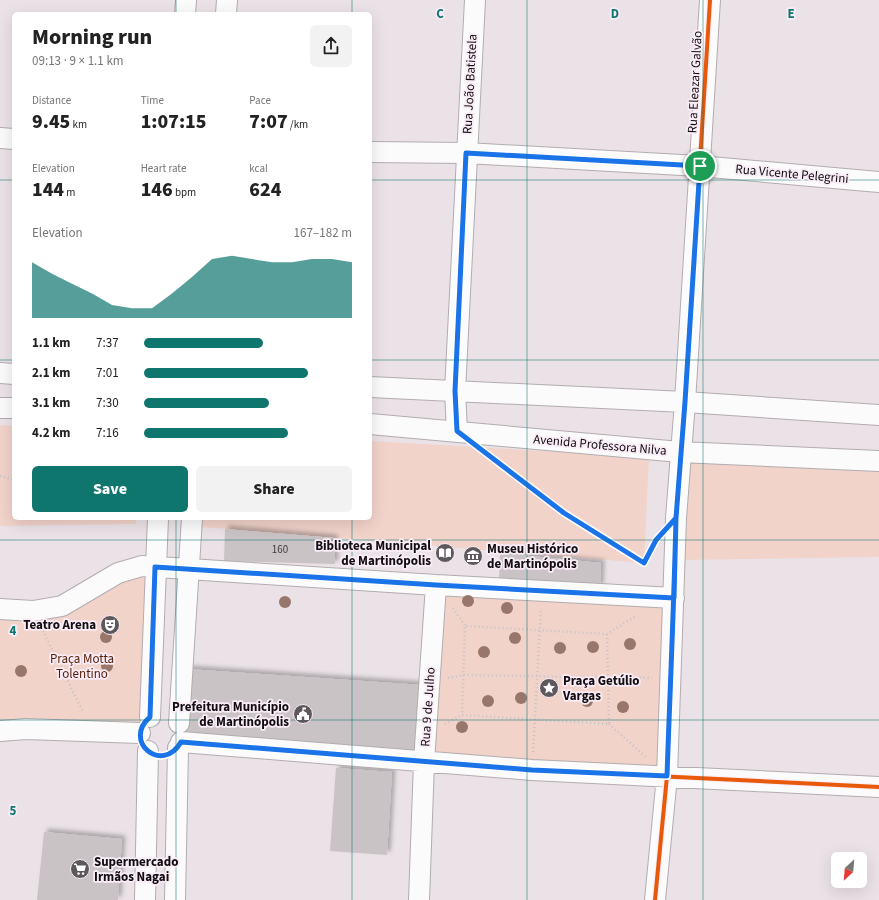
<!DOCTYPE html>
<meta charset="utf-8">
<style>
:root{--surface:#fff;--page:#f2f2f2;--text:#222;--muted:#767676;--accent:#0f766e}
body{margin:0;font-family:"Source Sans 3",sans-serif;background:var(--page);color:var(--text);height:100vh;display:flex;flex-direction:column;font-size:15px;white-space:nowrap}
*{box-sizing:border-box;margin:0}
p{font-size:13px;color:var(--muted)}
.icon{flex:none;width:22px;height:22px;fill:none;stroke:currentColor;stroke-width:2;stroke-linecap:round;stroke-linejoin:round}
.map{position:relative;flex:1;overflow:hidden}
.drawer{position:absolute;left:12px;top:12px;width:360px;height:508px;display:flex;flex-direction:column;background:var(--surface);border-radius:6px;box-shadow:0 4px 16px #0002}
.drawer>*{flex:none}
.needle{width:26px;rotate:206deg}
.tools{position:absolute;left:831px;top:852px;display:grid;gap:8px}
.tools a{display:grid;place-items:center;width:36px;height:36px;border-radius:6px;background:var(--surface);box-shadow:0 4px 16px #0002;font-size:20px}
.pin{position:absolute;display:grid;place-items:center;width:34px;height:34px;color:#fff;margin:-17px;border:2px solid #fff;border-radius:50%;box-shadow:0 1px 4px #0007}
.round{display:grid;place-items:center;flex:none;width:42px;height:42px;border-radius:6px;background:var(--page)}
.overview{display:flex;align-items:center;justify-content:space-between;height:68px;padding:0 20px}
h1{font-size:22px;font-weight:800;line-height:30px}
.stats{display:grid;grid-template-columns:repeat(3,1fr);gap:6px;height:68px;padding:4px 20px}
.stats div{display:grid;align-content:center}
.stats b{font-size:20px;font-weight:800}
.stats small{font-size:11px;font-weight:400}
.stats p{font-size:11px}
.chart{height:112px;padding:8px 20px}
.chart p{display:flex;justify-content:space-between}
.chart svg{width:100%;height:72px;margin-top:4px;fill:var(--accent);opacity:.7}
.action{display:flex;gap:8px;margin-top:auto;padding:8px 20px}
.action a{flex:1;height:46px;border-radius:6px;background:var(--accent);color:#fff;font-size:16px;font-weight:800;line-height:46px;text-align:center}
.action a+a{background:var(--page);color:var(--text)}
ul{padding:0 20px;list-style:none;font-size:13px}
li{display:grid;grid-template-columns:64px 48px 1fr;align-items:center;height:30px}
li i{height:10px;border-radius:5px;background:var(--accent)}
.map>svg:first-child{display:block}
</style>
<div class="map">
<svg width="879" height="900" viewBox="0 0 879 900">
<defs>
<filter id="shadow"><feDropShadow dx="3.5" dy="-3.5" stdDeviation="2" flood-color="#0004"/></filter>
</defs>
<rect width="100%" height="100%" fill="#eae2e7"/>
<path fill="#f1d3ca" d="M0 425 14 426V518H136V524L0 526Z
M370 441 649 457 644 563 202 527V518H370Z
M685 459 879 472V557L679 560Z
M155 567 140 733 0 730V609L33 611Z
M436 585 674 598 667 776 424 762Z"/>
<path fill="#cac3c5" filter="url(#shadow)" d="M225 529 334 538 335 564 224 561Z
M500 553 601 563 600 588 499 579Z
M187 669 422 685 424 762 181 742Z
M336 768 392 772 387 855 330 851Z
M44 832 122 839 118 900H37Z"/>
<g fill="none" stroke-linecap="round" stroke-linejoin="round">
<g stroke="#b2acb0" stroke-width="22">
<path id="minor" d="M185 14 186 0
M226 14 227 0
M0 138 14 139
M370 152 466 153 699 166 879 182
M0 373 14 374
M370 387 685 402 879 415
M0 408H14
M370 424 680 452 879 461
M457 431 455 391 475 0
M0 609 33 611 62 606 118 573 142 566 436 585 674 598
M150 717 158 518
M179 723 192 518
M0 731 26 729 140 733
M181 742 532 770 879 787
M145 900 148 751
M175 900 178 748
M419 900 424 762 436 585
M655 900 667 776 676 518 685 402 710 0"/>
</g>
<path stroke="#c5c3c5" stroke-width="2.5" stroke-dasharray="1 3" stroke-linecap="butt" d="M486 453 564 513 644 563 655 542
M0 476 14 480
M453 608 465 626
M41 627 83 712
M607 634 609 724 462 715 465 626 607 634 637 615
M448 678 464 675 652 678
M445 724 462 715
M609 724 646 757
M533 752 541 609"/>
<use href="#minor" stroke="#fcfbfb" stroke-width="20"/>
<g stroke="#faecf6" stroke-width="6">
<path id="cycleway" d="M181 742 532 770 879 787
M655 900 667 776 676 518 685 402 710 0"/>
</g>
<use href="#cycleway" stroke="#e8590c" stroke-width="4"/>
</g>
<g fill="#98766b">
<circle cx="468" cy="601" r="6"/>
<circle cx="285" cy="602" r="6"/>
<circle cx="507" cy="608" r="6"/>
<circle cx="106" cy="637" r="6"/>
<circle cx="515" cy="638" r="6"/>
<circle cx="630" cy="644" r="6"/>
<circle cx="593" cy="647" r="6"/>
<circle cx="560" cy="648" r="6"/>
<circle cx="484" cy="652" r="6"/>
<circle cx="107" cy="666" r="6"/>
<circle cx="21" cy="671" r="6"/>
<circle cx="521" cy="698" r="6"/>
<circle cx="488" cy="701" r="6"/>
<circle cx="587" cy="701" r="6"/>
<circle cx="623" cy="707" r="6"/>
<circle cx="462" cy="727" r="6"/>
</g>
<g fill="none" stroke-linecap="round" stroke-linejoin="round">
<g stroke="#fff" stroke-width="8">
<path id="route" d="M700 166 685 402 676 518 674 598 436 585 155 567 150 717C122 741 162 775 181 742L532 770 667 776C670 690 674 604 676 518L656 540 644 563 564 513 457 431 455 391 466 153 700 166"/>
</g>
<use href="#route" stroke="#1a73e8" stroke-width="5"/>
</g>
<path fill="none" stroke="#0f766e" stroke-width="1" stroke-opacity="0.55" d="M176 0V14M352 0V14M527 0V900M703 0V900M0 180H14M370 180H879M0 360H14M370 360H879M176 518V900M352 518V900M0 540H879M0 720H879"/>
<defs>
<g id="library-disc" transform="scale(1)"><circle r="9.5" fill="#5d585b" stroke="#faecf6"/><path d="M-6-4Q-3-5.5-.7-3.5V5Q-3 3-6 4ZM6-4Q3-5.5 .7-3.5V5Q3 3 6 4Z" fill="#fff"/></g>
<g id="museum-disc" transform="scale(1)"><circle r="9.5" fill="#5d585b" stroke="#faecf6"/><path d="M0-6L6-3V-2H-6V-3ZM-5-1h2V3h-2ZM-1-1h2V3h-2ZM3-1h2V3H3ZM-6 4H6V6H-6Z" fill="#fff"/></g>
<g id="theatre-disc" transform="scale(1)"><circle r="9.5" fill="#5d585b" stroke="#faecf6"/><path d="M-5-5.5Q0-4 5-5.5V0Q5 5 0 6Q-5 5-5 0ZM-3.3-2.5H-1v1.5H-3.3ZM1-2.5H3.3v1.5H1ZM-2.8 1Q0 5.5 2.8 1Z" fill="#fff"/></g>
<g id="sight-disc" transform="scale(1)"><circle r="9.5" fill="#5d585b" stroke="#faecf6"/><path d="M0-6L1.8-2.2L6-1.7L2.9 1.2L3.7 5.4L0 3.3L-3.7 5.4L-2.9 1.2L-6-1.7L-1.8-2.2Z" fill="#fff"/></g>
<g id="civic-disc" transform="scale(1)"><circle r="9.5" fill="#5d585b" stroke="#faecf6"/><path d="M-.6-6.5H3V-4.5H.6V-3L4-1V1h2V6H-6V1h2V-1L-.6-3ZM-1.2 2.5V6h2.4V2.5Z" fill="#fff"/></g>
<g id="supermarket-disc" transform="scale(1)"><circle r="9.5" fill="#5d585b" stroke="#faecf6"/><path d="M-6-5.5h2.5l.6 2H6L4.5 2H-2.5L-4.4-4H-6ZM-1.5 3.2a1.3 1.3 0 1 0 .1 0ZM3 3.2a1.3 1.3 0 1 0 .1 0Z" fill="#fff"/></g>
</defs>
<g fill-rule="evenodd">
<use href="#library-disc" x="445" y="553"/>
<use href="#museum-disc" x="473" y="556"/>
<use href="#theatre-disc" x="110" y="625"/>
<use href="#sight-disc" x="549" y="688"/>
<use href="#civic-disc" x="303" y="714"/>
<use href="#supermarket-disc" x="80" y="869"/>
</g>
<g text-anchor="middle" dominant-baseline="central" stroke-width="3.5" stroke-linejoin="round" paint-order="stroke">
<g font-size="11" fill="#3f3a3d">
<text x="280" y="549">160</text>
</g>
<g font-size="13" fill="#110d10" stroke="#faecf6">
<text transform="translate(695 82) rotate(-87)">Rua Eleazar Galvão</text>
<text transform="translate(470 84) rotate(-87)">Rua João Batistela</text>
<text transform="translate(792 174) rotate(5)">Rua Vicente Pelegrini</text>
<text transform="translate(600 445) rotate(5)">Avenida Professora Nilva</text>
<text transform="translate(428 707) rotate(-86)">Rua 9 de Julho</text>
</g>
<g font-size="13" font-weight="bold" fill="#110d10" stroke="#faecf6" text-anchor="end">
<text x="431" y="546">Biblioteca Municipal<tspan x="431" dy="15">de Martinópolis</tspan></text>
<text x="487" y="549" text-anchor="start">Museu Histórico<tspan x="487" dy="15">de Martinópolis</tspan></text>
<text x="96" y="625">Teatro Arena</text>
<text x="563" y="681" text-anchor="start">Praça Getúlio<tspan x="563" dy="15">Vargas</tspan></text>
<text x="289" y="707">Prefeitura Município<tspan x="289" dy="15">de Martinópolis</tspan></text>
<text x="94" y="862" text-anchor="start">Supermercado<tspan x="94" dy="15">Irmãos Nagai</tspan></text>
</g>
<g font-size="13" fill="#551e06" stroke="#faecf6">
<text x="82" y="659">Praça Motta<tspan x="82" dy="15">Tolentino</tspan></text>
</g>
</g>
<g font-size="13" text-anchor="middle" font-weight="bold" fill="#0f766e" stroke="#faecf6" stroke-width="3.5" stroke-linejoin="round" paint-order="stroke">
<text x="440" y="18">C</text>
<text x="615" y="18">D</text>
<text x="791" y="18">E</text>
<text x="13" y="635">4</text>
<text x="13" y="815">5</text>
</g>
</svg>
<div class="tools">
<a><svg class="needle" viewBox="-14 -14 28 28"><path d="M0-13l5 13h-10z" fill="#e53935"/><path d="M0 13l5-13h-10z" fill="#767676"/></svg></a>
</div>
<div class="pin" style="left:700px;top:166px;background:#1e9e55"><svg class="icon" aria-label="arrive" viewBox="0 0 24 24"><path d="M6 21V4h12l-3 4 3 4H6"/></svg></div>
<section class="drawer">
<div class="overview"><div><h1>Morning run</h1><p>09:13 · 9 × 1.1 km</p></div><a class="round"><svg class="icon" aria-label="share" viewBox="0 0 24 24"><path d="M12 15V3M7 8l5-5 5 5M5 13v7h14v-7"/></svg></a></div>
<div class="stats">
<div><p>Distance</p><b>9.45<small> km</small></b></div>
<div><p>Time</p><b>1:07:15</b></div>
<div><p>Pace</p><b>7:07<small> /km</small></b></div>
</div>
<div class="stats">
<div><p>Elevation</p><b>144<small> m</small></b></div>
<div><p>Heart rate</p><b>146<small> bpm</small></b></div>
<div><p>kcal</p><b>624</b></div>
</div>
<div class="chart"><p><span>Elevation</span>167–182 m</p>
<svg viewBox="0 0 160 44" preserveAspectRatio="none"><path d="M0 44V10L10 17L20 23L30 29L40 36L50 38L60 38L70 29L80 19L90 8L100 6L110 8L120 10L130 10L140 8L150 8L160 10V44z"/></svg>
</div>
<ul>
<li><b>1.1 km</b>7:37<i style="width:57%"></i></li>
<li><b>2.1 km</b>7:01<i style="width:79%"></i></li>
<li><b>3.1 km</b>7:30<i style="width:60%"></i></li>
<li><b>4.2 km</b>7:16<i style="width:69%"></i></li>
</ul>
<div class="action"><a>Save</a><a>Share</a></div>
</section>
</div>
